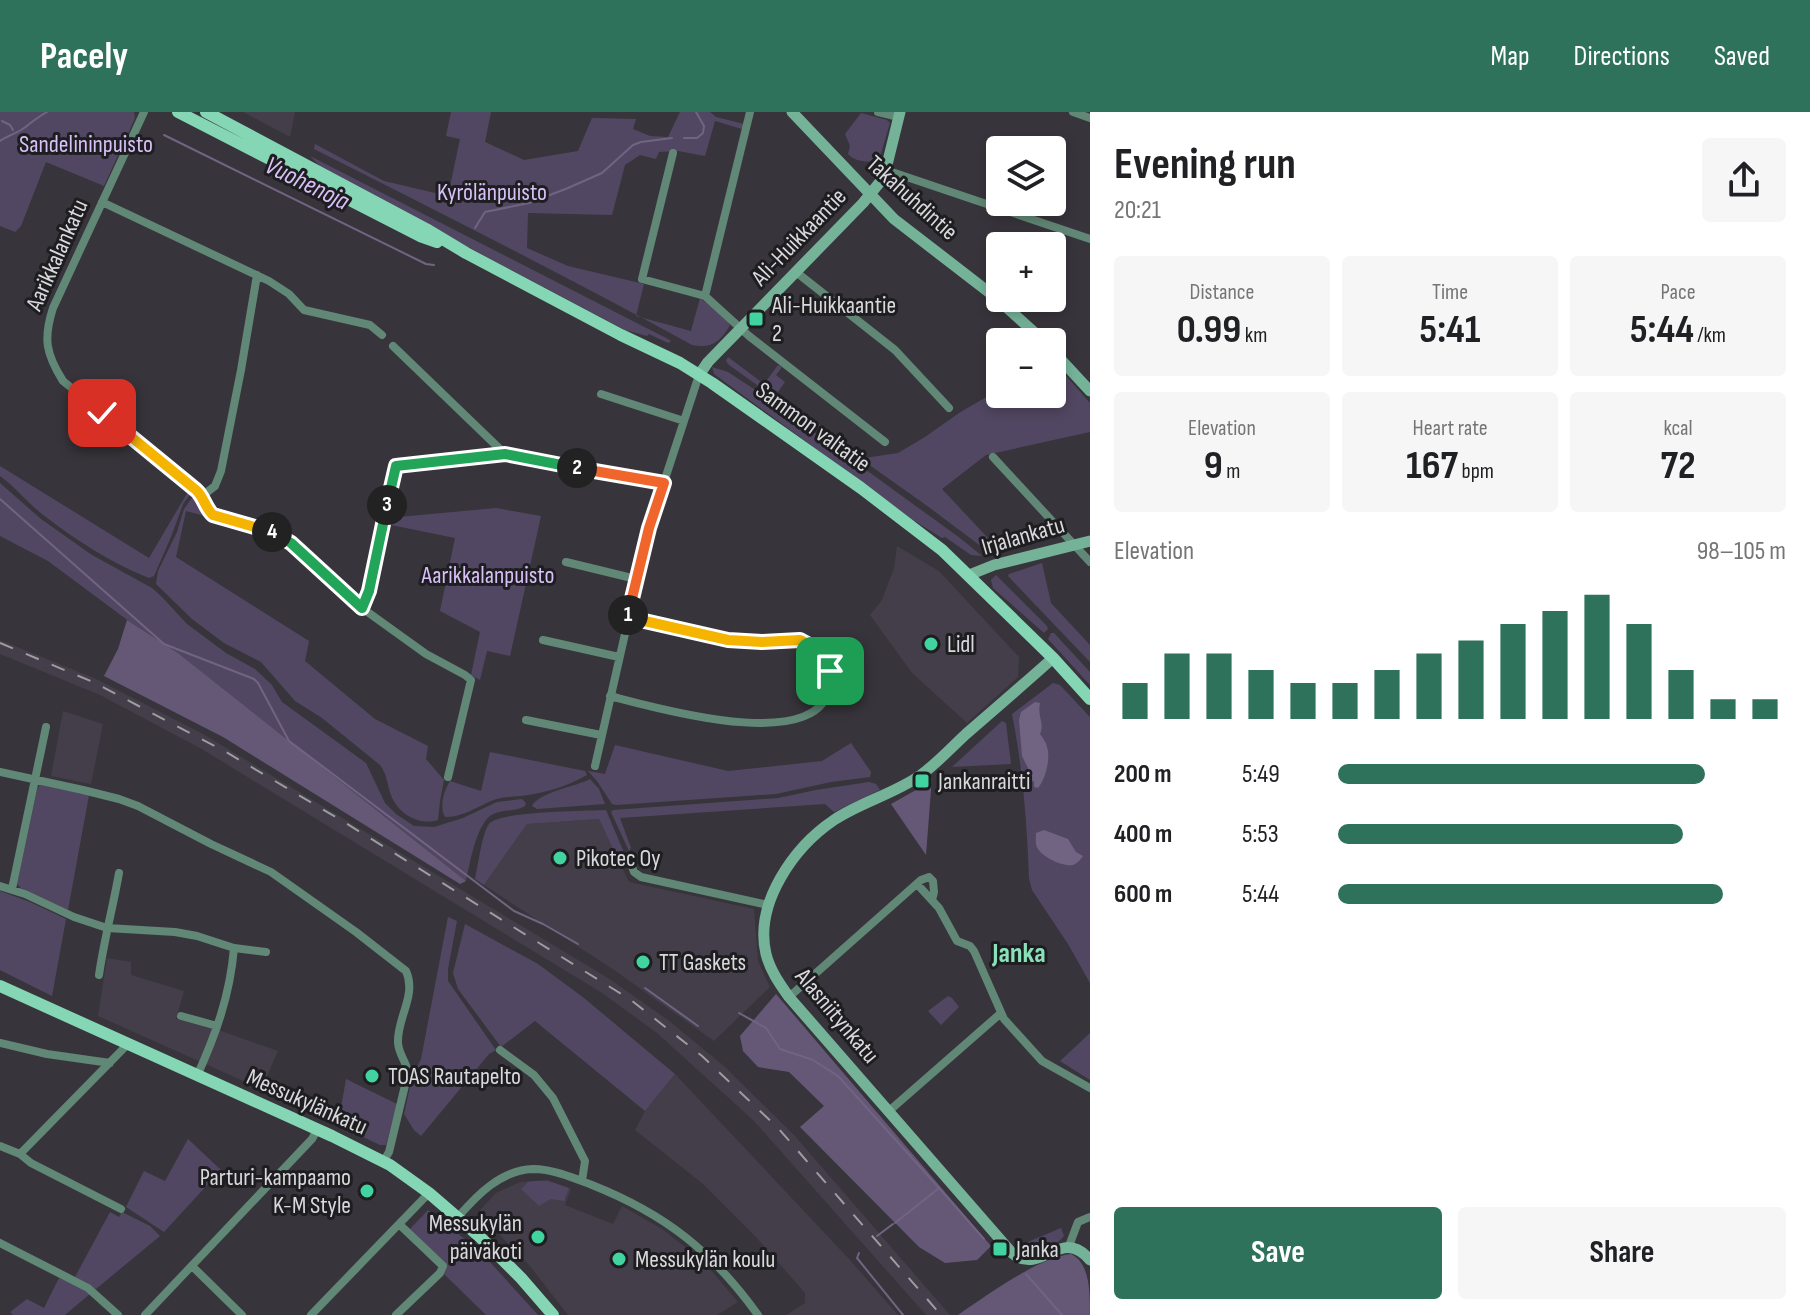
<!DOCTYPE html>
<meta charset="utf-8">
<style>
:root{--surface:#fff;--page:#f6f6f6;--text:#202124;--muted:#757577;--accent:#2f725c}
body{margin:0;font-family:"Sofia Sans Condensed",sans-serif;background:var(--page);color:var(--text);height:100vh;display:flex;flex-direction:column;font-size:30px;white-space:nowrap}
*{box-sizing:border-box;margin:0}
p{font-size:26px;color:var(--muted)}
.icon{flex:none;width:44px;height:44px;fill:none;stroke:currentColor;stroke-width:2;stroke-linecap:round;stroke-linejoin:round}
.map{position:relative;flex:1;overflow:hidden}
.drawer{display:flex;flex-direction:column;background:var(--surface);width:720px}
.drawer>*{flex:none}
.controls{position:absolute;left:986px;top:24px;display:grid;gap:16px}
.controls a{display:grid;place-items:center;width:80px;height:80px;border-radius:8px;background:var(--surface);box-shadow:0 4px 12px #0003;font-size:40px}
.pin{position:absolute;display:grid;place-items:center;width:68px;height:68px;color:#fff;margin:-34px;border-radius:16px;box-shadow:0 4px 12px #0006}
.km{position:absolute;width:40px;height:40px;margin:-20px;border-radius:50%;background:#222;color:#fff;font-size:22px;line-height:40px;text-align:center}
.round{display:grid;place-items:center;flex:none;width:84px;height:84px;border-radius:8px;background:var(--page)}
.headline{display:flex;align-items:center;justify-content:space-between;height:136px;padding:0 24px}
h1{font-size:44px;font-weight:700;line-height:60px}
.metrics{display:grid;grid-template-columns:repeat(3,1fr);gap:12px;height:136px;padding:8px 24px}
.metrics div{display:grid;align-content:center;border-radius:8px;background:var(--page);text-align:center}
.metrics b{font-size:40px;font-weight:700}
.metrics small{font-size:22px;font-weight:400}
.metrics p{font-size:22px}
.chart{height:224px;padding:16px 24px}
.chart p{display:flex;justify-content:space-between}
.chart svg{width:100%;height:144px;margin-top:8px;stroke:var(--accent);stroke-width:6}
.primary-button{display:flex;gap:16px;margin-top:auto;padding:16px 24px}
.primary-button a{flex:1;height:92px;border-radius:8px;background:var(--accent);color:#fff;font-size:32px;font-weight:700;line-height:92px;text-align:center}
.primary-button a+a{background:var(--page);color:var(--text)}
ul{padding:0 24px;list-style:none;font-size:26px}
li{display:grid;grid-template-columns:128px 96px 1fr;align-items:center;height:60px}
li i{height:20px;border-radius:10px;background:var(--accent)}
header{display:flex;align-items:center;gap:48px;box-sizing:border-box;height:112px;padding:0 40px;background:var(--accent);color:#fff}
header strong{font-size:38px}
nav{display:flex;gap:44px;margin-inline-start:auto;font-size:28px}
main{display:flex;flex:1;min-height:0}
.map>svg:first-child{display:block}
</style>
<header>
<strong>Pacely</strong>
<nav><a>Map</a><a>Directions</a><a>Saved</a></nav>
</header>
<main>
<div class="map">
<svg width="1090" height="1203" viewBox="0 0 1090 1203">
<rect width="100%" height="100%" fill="#37353b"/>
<path fill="#433e49" d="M243 0H295L290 25Z
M897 434 939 459 1019 545 1018 565 967 611 912 561 870 503 882 488 894 456Z
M0 528 96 567 203 622 608 866 668 908 724 954 794 1023 950 1203H926L754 1009 657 921 602 881 200 636 100 583 0 542Z
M63 599 103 612 91 672 51 664Z
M599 707 629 770 754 797 758 849 770 875 714 929 614 858 484 773 527 712Z
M107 846 131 850V863L184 879 176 907 221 919 278 939 261 977 98 904Z
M675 962 850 1148 898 1203H786L805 1191V1181L755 1124 703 1072 635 1018 645 999Z
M547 1068 571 1077 565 1093 613 1112 622 1094 662 1117 703 1149 738 1190 717 1203H568L529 1153 480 1103V1098L496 1081 520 1070Z"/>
<path fill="#524762" d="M0 0H134L135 6 104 74 46 50 21 114 15 120 0 114Z
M451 0H491L485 30 524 48 578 39 592 6 636 7 633 17 650 24 668 25 680 0H710L716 5 744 12 742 17 715 9 705 44 678 39 659 40 656 47 640 43 625 53 612 103 528 101 527 136 568 154 644 172 636 204 691 219 700 186 727 207 730 213C720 230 712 237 692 233 568 165 441 101 314 37L315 32 384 69 448 84 460 27 446 24Z
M861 1 887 8 890 11 879 48C869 51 855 50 848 42L850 34 845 22Z
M310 44 670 228 671 229 668 231 649 222 647 224 625 218 381 89 321 55Z
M728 245 764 272 778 253 782 255 776 263 785 270 778 280 775 278 774 279 865 346 898 341 925 325 959 301 1000 277V282H1052V251L1054 250 1090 291V320L986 343 942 377 1001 440 990 441 930 396 729 253 726 249Z
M712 255 728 260 757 279 960 426 982 444 971 443 945 425 942 426 913 408 714 262Z
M0 354 149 446 189 378 192 380 183 392 171 425 154 464 149 466C111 451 74 427 42 402 27 390 15 375 0 364Z
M0 371 41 407 92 443 152 476 161 484 187 512 226 541 255 557 272 573 282 590 366 651 385 691 396 702 414 714 434 715 463 706 497 690 522 687 526 691 525 694C515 700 503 697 493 702 476 711 470 752 466 769L178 541 130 510 48 449 0 424Z
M194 383 205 404 186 399 176 445 309 529 305 549 375 607 428 634 426 647 444 668 440 689 438 708C419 714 398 702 391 683 387 672 387 662 380 653L322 606 295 589 261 550 224 531 192 507 156 472 158 459 177 420 184 397Z
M496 396 541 404 510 544 487 539 480 568 471 563 480 520 440 499 455 426 386 412 388 406Z
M1042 451 1051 491 1090 533V550L1008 464 1009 462Z
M996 463 1047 514 1048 517 1044 521 993 476 991 468Z
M1051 521H1054L1090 560V573L1048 527Z
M1053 571 1060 573 1090 605V871L1068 832 1032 778 1029 766C1027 711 1023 657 1012 602Z
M1002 609 1006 611 1011 652 952 655Z
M851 631 871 660 870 665 831 670 776 682 616 693 612 692 597 669 588 659 605 662 615 633 728 659 822 649Z
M490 640 585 659 587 663C570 673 548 680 528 683 516 685 504 684 491 689 477 695 461 706 445 705 439 694 444 679 450 669L481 679Z
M590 667 599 677 605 692 537 697 532 694C539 680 575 675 590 667Z
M869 670 876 672 880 678 834 700 825 692 620 706 631 736 629 739 611 700 613 698 778 686 816 678Z
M40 672 89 683 68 798 21 776 17 772 37 678Z
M606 698 625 743 620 752 599 707 527 712 484 773 475 767C478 754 482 721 489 712 498 699 586 699 606 698Z
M0 779 30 790 66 807 52 884 0 858Z
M448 805 457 809 448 857V869L496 938 489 942 421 1024 414 1018 404 1002 412 966 421 947Z
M465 812 538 852 584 886 675 962 645 999 535 909 501 935 458 877 453 861Z
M948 884 952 886 959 895 941 913 928 899Z
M1090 921V968L1060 949Z
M346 967 397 992 386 1033H380L338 1013Z
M188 1027 221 1058 164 1120 126 1095 144 1059 165 1069Z
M535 1069H548L569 1076 564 1089 551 1087 539 1094 521 1077 528 1070Z
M428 1098 480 1139 538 1203H486L444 1162 447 1154 410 1117Z
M110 1100 119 1105 122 1100 150 1114 160 1124 96 1177 75 1165Z
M1061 1116 1064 1124C1054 1137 1033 1145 1017 1139L1023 1132Z
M59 1166 79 1174 91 1181 65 1203H13L10 1200 27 1187 44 1196Z"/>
<path fill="#655877" d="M127 508 178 541 466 769 460 772 223 625 104 564 118 537Z
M932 665 926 743 891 692 916 678Z
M776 882 991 1134 977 1148 945 1151 919 1135 800 1015 824 994 789 960 758 955 743 939 740 924Z
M1071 1142C1090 1151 1090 1180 1090 1203H958C986 1184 1039 1145 1071 1142Z"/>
<path fill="#716483" d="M1035 590 1040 591C1037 605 1045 611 1040 622 1043 626 1046 630 1047 635 1051 647 1045 668 1038 676L1034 675V669L1027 671 1028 656 1022 644 1019 608 1021 600Z
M1044 718 1068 727 1076 740 1083 744C1080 748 1078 751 1073 753 1063 755 1041 745 1037 735 1035 731 1036 726 1036 721Z"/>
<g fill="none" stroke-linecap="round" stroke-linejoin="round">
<path stroke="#716483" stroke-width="2" d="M2 9 10 13 13 18
M164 23 426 152 434 153
M684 26H697L703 21 704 14 696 0
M0 29C8 23 18 21 24 16 32 10 38 5 47 0
M475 116 485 100 529 91 568 76 602 61 633 33 641 30 672 26
M0 387 164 532 254 567 258 571 289 629 514 799 543 812 578 832
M645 876 698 914
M739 901 766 916 780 937 813 948 838 964 939 1076 895 1111
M940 1077 984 1127
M877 1124 893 1112
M859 1141 857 1146 903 1203
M1026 1162 1062 1203"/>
<path stroke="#618776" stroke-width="8" d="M144 0 53 196C43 227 46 242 63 269L196 378C204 385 204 396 213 403L270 419 284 426 362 496 426 542 465 563 471 568 448 665
M878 0 899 5
M1073 0 1090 6
M673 41 642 167 705 184 749 224 885 330
M886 58 1090 127
M102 90 269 169 289 182 304 198 370 213 382 223
M796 160 895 238 949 296
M705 184 750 0
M393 234 505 342
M601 282 684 309
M993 345 1090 450
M202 384 215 374 221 359 241 258 257 163
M566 450 636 467
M362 496 369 479 396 354 505 342 512 345 664 371
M543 528 619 545
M610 584C653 595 826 646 830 570 831 552 823 539 807 531 794 525 779 528 765 529 754 530 740 530 729 528 717 527 705 523 693 520 671 515 649 511 627 505
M526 608 601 623
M595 654 649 416 699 263
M0 660 83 678 119 687 138 694 211 732 271 760 356 820 406 859C417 883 397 906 398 930 398 942 407 950 408 961L389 1040 383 1050
M630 749 634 760 641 765 768 793
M917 772 939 796 957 829 970 834 974 839 1004 907 1042 949 1090 976
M0 774 25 782 74 805 107 816 175 820 197 824 234 836 266 840
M12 777 46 615
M99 863C104 828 113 795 119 761
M789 885 921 768 929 765 933 769 934 780 932 788
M181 904 217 914
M0 931 47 942 110 951
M500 938 534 963 553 986 585 1049 582 1069
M197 964C216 922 230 883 234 836
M889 999 1001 901
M0 1034 20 1042 127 933
M20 1042 31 1051 121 1097
M458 1105C477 1083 501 1058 533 1057 553 1057 574 1066 592 1073 665 1102 712 1139 758 1203
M0 1131 88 1176 118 1203
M1069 1134 1078 1110 1090 1105
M192 1154 242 1203
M145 1203 312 1027 317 1018
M311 1203 429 1081
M396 1203 440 1161 443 1154 400 1113"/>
<path stroke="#75b399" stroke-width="11" d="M792 0 894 107 995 185 1045 230
M1052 238 1090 279
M699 263 708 250 863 91 880 70 885 61 900 0
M969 463 994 453 1090 429
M1053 546C1024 572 995 597 966 622 951 636 937 651 921 663 894 682 861 690 834 708 794 735 754 791 766 842 770 858 779 871 789 885L1012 1141C1041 1165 1061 1113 1090 1148"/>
<path stroke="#85d6b4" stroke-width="12" d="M178 0 420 124 437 130
M206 0 426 117 466 141 621 223 680 251 712 271 861 376 942 438 1053 546 1090 587
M0 874 332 1024 390 1053 429 1081 480 1125 521 1166 553 1203"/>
<path stroke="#9d9ca0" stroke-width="2" stroke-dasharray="14 14" stroke-linecap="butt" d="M0 531 93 570 226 640 344 710 631 888 702 944 778 1016 941 1203"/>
</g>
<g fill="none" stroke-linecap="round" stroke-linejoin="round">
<g stroke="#fff" stroke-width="16">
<path id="split-1" d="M628 503 627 505 728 528 762 530 800 528 822 540 830 559"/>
</g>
<g stroke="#fff" stroke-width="16">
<path id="split-2" d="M577 356 664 371 649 416 628 503"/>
</g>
<g stroke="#fff" stroke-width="16">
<path id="split-3" d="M387 393 396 354 505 342 577 356"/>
</g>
<g stroke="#fff" stroke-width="16">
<path id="split-4" d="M272 420 291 431 362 496 369 479 387 393"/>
</g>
<g stroke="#fff" stroke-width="16">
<path id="split-5" d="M102 301 196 378C204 385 205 396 213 403L272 420"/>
</g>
<use href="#split-1" stroke="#f5b400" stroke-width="10"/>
<use href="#split-2" stroke="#f0652b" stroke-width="10"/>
<use href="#split-3" stroke="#22a559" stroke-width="10"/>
<use href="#split-4" stroke="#22a559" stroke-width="10"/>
<use href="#split-5" stroke="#f5b400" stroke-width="10"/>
</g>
<g fill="#41d4a1" stroke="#1e1d20" stroke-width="3">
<rect x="748" y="199" width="16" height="16" rx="4"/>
<circle cx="931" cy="532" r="8"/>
<rect x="914" y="661" width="16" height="16" rx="4"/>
<circle cx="560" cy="746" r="8"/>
<circle cx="643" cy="850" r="8"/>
<circle cx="372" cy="964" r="8"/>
<circle cx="367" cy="1079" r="8"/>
<circle cx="538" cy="1125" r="8"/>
<rect x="992" y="1129" width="16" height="16" rx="4"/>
<circle cx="619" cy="1147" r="8"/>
</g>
<g text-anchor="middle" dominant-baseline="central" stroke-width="6" stroke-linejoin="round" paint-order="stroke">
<g font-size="24" fill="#d8c1f9" stroke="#1e1d20">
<text x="86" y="32">Sandelininpuisto</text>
<text x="492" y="80">Kyrölänpuisto</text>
<text x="488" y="463">Aarikkalanpuisto</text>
</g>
<g font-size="24" fill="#d9d8dc" stroke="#1e1d20">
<text transform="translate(912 86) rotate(42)">Takahuhdintie</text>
<text transform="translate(799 125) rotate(-46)">Ali-Huikkaantie</text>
<text transform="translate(57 143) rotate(-66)">Aarikkalankatu</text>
<text transform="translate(813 315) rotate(36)">Sammon valtatie</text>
<text transform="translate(1023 424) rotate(-16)">Irjalankatu</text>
<text transform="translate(837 904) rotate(50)">Alasniitynkatu</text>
<text transform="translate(307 990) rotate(24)">Messukylänkatu</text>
</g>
<g font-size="24" fill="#d9d8dc" stroke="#1e1d20" text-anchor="start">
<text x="772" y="193">Ali-Huikkaantie<tspan x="772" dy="28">2</tspan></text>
<text x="947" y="532">Lidl</text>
<text x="938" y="669">Jankanraitti</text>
<text x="576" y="746">Pikotec Oy</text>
<text x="659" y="850">TT Gaskets</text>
<text x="388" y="964">TOAS Rautapelto</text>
<text x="351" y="1065" text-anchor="end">Parturi-kampaamo<tspan x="351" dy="28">K-M Style</tspan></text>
<text x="522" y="1111" text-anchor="end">Messukylän<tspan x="522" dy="28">päiväkoti</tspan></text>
<text x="1016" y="1137">Janka</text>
<text x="635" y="1147">Messukylän koulu</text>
</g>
<g font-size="26" font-style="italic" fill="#d7c0f8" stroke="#1e1d20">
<text transform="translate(307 72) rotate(26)">Vuohenoja</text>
</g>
<g font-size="28" font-weight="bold" fill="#89e0bb" stroke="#1e1d20">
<text x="1019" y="841">Janka</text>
</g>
</g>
</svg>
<div class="controls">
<a><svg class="icon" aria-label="layers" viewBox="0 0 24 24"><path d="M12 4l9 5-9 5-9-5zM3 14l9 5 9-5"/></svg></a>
<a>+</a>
<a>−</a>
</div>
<div class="pin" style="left:830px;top:559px;background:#1e9e55"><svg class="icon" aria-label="arrive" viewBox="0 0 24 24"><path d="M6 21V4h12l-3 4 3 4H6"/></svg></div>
<div class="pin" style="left:102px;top:301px;background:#d93025"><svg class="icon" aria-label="check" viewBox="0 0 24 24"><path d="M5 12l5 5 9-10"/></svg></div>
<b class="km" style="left:628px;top:503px">1</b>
<b class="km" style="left:577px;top:356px">2</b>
<b class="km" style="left:387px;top:393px">3</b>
<b class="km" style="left:272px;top:420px">4</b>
</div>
<section class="drawer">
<div class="headline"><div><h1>Evening run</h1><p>20:21</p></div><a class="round"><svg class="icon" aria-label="share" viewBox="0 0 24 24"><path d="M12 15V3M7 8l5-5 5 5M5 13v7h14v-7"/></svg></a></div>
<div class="metrics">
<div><p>Distance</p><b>0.99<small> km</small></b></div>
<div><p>Time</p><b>5:41</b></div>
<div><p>Pace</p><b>5:44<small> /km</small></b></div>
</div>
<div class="metrics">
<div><p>Elevation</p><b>9<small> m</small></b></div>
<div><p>Heart rate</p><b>167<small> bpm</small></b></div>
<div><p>kcal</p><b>72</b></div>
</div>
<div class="chart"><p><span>Elevation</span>98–105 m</p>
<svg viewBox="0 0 160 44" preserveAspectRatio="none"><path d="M5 44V33M15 44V24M25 44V24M35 44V29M45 44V33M55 44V33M65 44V29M75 44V24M85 44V20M95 44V15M105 44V11M115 44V6M125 44V15M135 44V29M145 44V38M155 44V38"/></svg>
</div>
<ul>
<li><b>200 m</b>5:49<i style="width:82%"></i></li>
<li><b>400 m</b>5:53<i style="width:77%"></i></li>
<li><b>600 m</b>5:44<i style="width:86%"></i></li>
</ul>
<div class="primary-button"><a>Save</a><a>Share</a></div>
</section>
</main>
